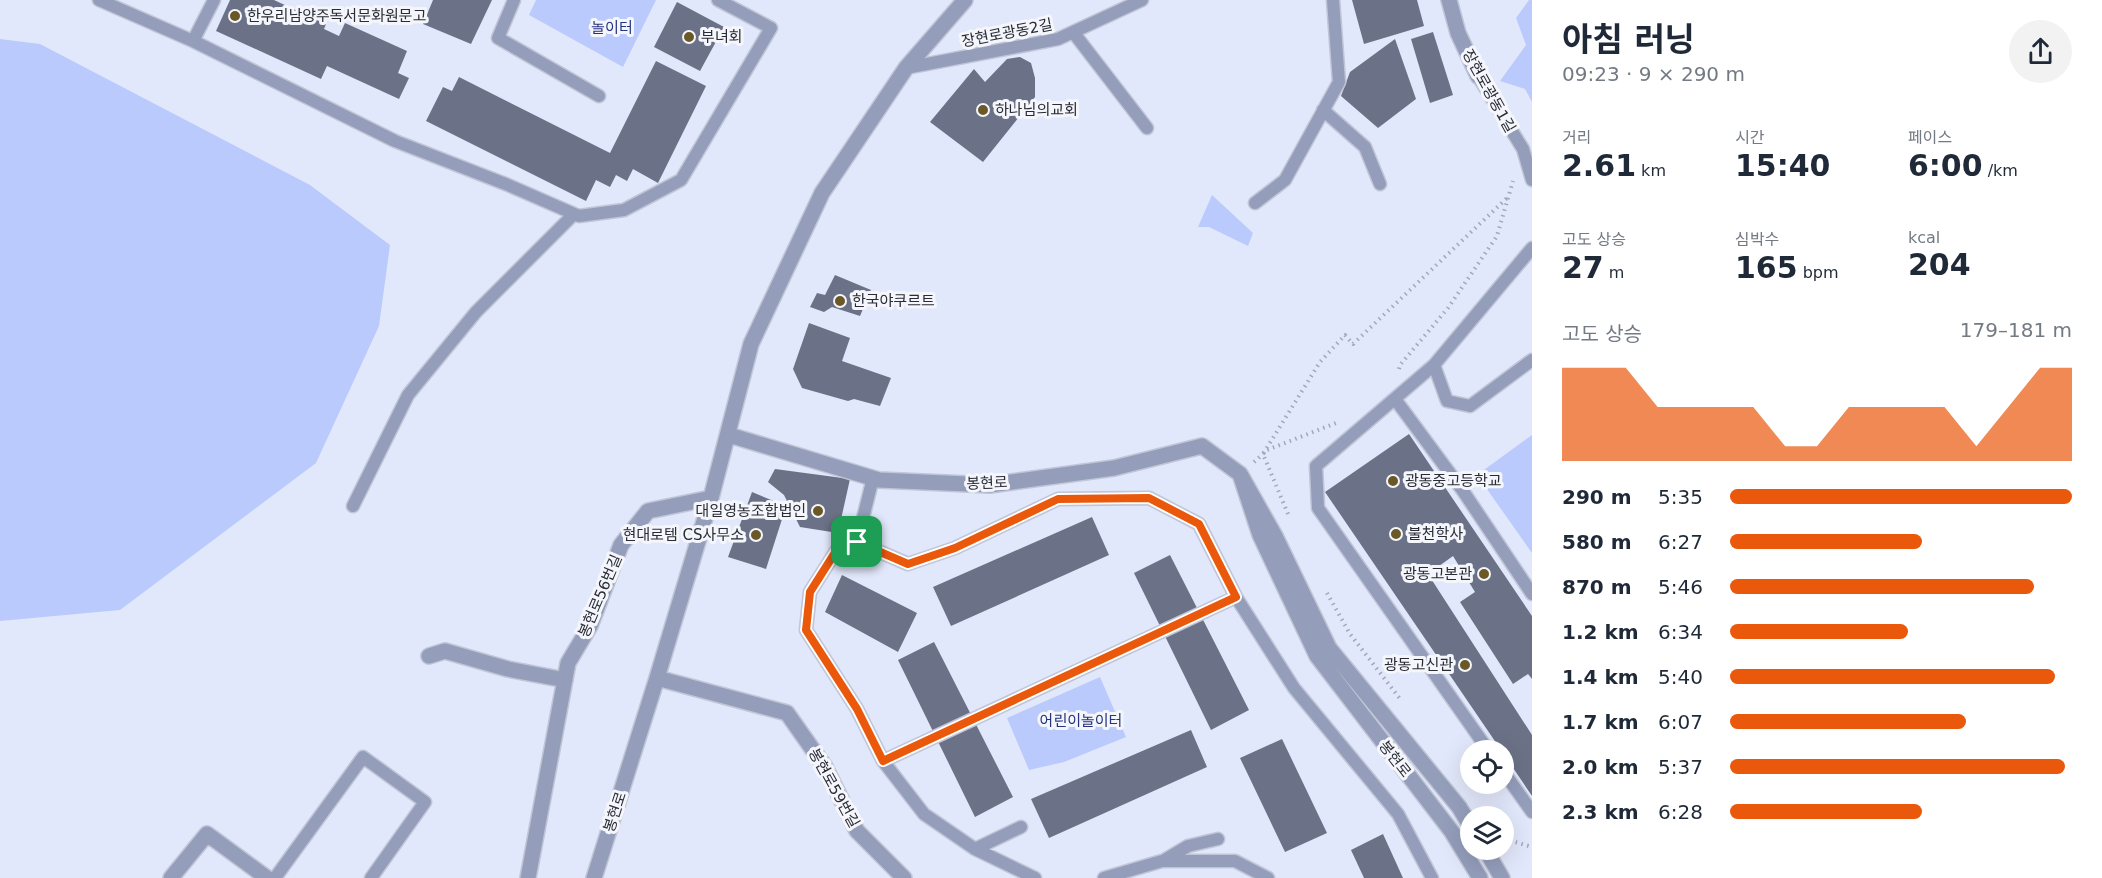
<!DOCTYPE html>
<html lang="ko">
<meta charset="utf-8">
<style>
:root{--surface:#fff;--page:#f2f2f3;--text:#1f2937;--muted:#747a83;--accent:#ea580c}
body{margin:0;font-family:"DejaVu Sans","Noto Sans KR",sans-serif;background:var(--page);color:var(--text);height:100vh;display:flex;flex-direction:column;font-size:22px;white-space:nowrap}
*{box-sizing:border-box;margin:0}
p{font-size:20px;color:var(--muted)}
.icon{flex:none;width:33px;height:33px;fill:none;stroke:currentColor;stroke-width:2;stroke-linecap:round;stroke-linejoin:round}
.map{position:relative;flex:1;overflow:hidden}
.panel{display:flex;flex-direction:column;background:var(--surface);width:570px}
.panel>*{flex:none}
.tools{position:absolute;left:1460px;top:740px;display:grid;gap:12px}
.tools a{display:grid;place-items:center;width:54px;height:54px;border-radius:50%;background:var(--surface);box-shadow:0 6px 24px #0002;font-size:30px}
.pin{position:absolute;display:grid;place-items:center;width:51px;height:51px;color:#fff;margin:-26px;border-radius:12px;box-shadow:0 3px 9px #0006}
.round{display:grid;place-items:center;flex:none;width:63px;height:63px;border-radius:32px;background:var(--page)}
.summary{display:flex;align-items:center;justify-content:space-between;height:102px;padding:0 30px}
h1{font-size:33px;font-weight:700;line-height:45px}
.stats{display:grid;grid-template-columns:repeat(3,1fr);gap:9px;height:102px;padding:6px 30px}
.stats div{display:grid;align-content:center}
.stats b{font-size:30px;font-weight:700}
.stats small{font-size:16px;font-weight:400}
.stats p{font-size:16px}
.chart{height:168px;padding:12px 30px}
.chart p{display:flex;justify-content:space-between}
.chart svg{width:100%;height:108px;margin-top:6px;fill:var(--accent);opacity:.7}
ul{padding:0 30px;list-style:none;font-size:20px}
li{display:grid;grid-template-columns:96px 72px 1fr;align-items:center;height:45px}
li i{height:15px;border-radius:8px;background:var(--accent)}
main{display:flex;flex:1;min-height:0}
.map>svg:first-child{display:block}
</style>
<main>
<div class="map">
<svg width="1532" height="878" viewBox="0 0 1532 878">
<rect width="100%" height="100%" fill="#e2e8fb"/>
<path fill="#bacafc" d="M536 0H656L623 67 529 15Z
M1529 0H1532V102L1525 89 1500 81 1526 45 1516 18Z
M0 39 40 44 310 185 390 245 379 326 316 463 120 610 0 621Z
M1212 195 1253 233 1248 246 1209 227H1198Z
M1532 435V553L1477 475Z
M1100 677 1126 737 1064 762 1029 770 1007 718Z"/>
<path fill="#6b7287" d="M230 0H274L326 24 324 29 339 36 345 23 407 51 398 73 409 78 399 99 327 66 321 79 216 31Z
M433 0H492L471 44 423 24Z
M1352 0H1417L1424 26 1364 44Z
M677 2 724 27 700 71 654 47Z
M1433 32 1453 95 1430 103 1411 39Z
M1395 39 1416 99 1378 128 1341 96 1350 72Z
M1020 57 1031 63 1035 78V97L983 162 930 122 974 69 985 82 1007 59Z
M656 61 706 86 658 183 633 169 627 181 616 175 610 187 596 180 586 201 426 121 443 87 452 91 459 77 610 153Z
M835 275 871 290 860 316 832 307 824 312 810 307 817 293 825 295Z
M809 323 850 338 842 361 891 378 880 406 854 399 848 401 802 388 793 369Z
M1409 434 1532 616V679L1528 674 1513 684 1460 602 1475 592 1453 556 1428 574 1532 735V796L1503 753V750H1501L1325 492Z
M775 469 850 479 838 533 800 527 784 495 768 482Z
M752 492 776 502 784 513 766 569 728 557Z
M1092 517 1109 555 951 626 933 587Z
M1170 555 1249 710 1211 730 1134 573Z
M842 575 917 613 898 652 825 612Z
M934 642 1013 797 975 817 898 660Z
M1191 730 1207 767 1049 838 1031 799Z
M1282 739 1327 833 1285 852 1240 758Z
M1383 834 1403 878H1364L1351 850Z"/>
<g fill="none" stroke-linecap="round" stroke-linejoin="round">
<g stroke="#c1c6d7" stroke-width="15">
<path id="lane" d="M99 0 193 41 395 141 508 185 579 216 624 210 681 180 771 28 718 0
M514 0 498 38 599 96
M1073 32 1147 128
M193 41 214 0
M906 68 1058 39 1142 0
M1478 76 1523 149 1532 180
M1323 110 1365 147 1380 184
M1255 203 1285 180 1339 82 1333 0
M1532 248 1434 365 1447 401 1470 406 1532 360
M1434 365 1316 466 1318 508 1488 750
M1395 399 1463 491 1532 594
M353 506 408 395 476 312 574 214
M857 542 873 478
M883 761 1236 597
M1503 771 1532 812
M975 849 1021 827
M1163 861 1188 846 1218 839
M275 878 363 757 425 802 371 878
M1035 878 975 849 924 814 883 761 857 709 806 630 810 592 838 548 857 542 908 564 955 548 1058 499 1149 498 1199 524 1236 597 1294 688 1398 814 1432 878
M1104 878 1162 861H1235L1268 878"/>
</g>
<g stroke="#c1c6d7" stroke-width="18">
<path id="street" d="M1449 0 1458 33 1478 76
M729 435 879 480 990 485 1114 468 1202 446 1240 474
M429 656 445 651 508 669 565 680
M657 678 787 713 825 767 857 831 904 878
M1470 825 1459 807 1329 648 1275 536 1240 474 1260 535 1317 656 1452 832 1480 878
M1485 849 1502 878
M171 878 207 834 267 878
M528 878 568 663 590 626 621 545 648 511 711 498
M594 878 657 678 711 498 751 344 822 193 906 68 965 0"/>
</g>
<path stroke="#a3a8b7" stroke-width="4" stroke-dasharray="1.5 4.5" stroke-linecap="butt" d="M1399 369 1400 365 1448 308 1497 236 1513 181
M1254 462 1267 450 1336 423
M1288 514 1263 454 1320 362 1345 335 1353 344 1507 198
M1327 593 1350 634 1401 700
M1485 807 1492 816
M1503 830 1512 841 1532 847"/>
<use href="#lane" stroke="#949ebb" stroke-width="12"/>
<use href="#street" stroke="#949ebb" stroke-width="15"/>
</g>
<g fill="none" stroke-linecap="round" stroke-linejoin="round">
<g stroke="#fff" stroke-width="12">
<path id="route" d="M1149 498 1199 524 1236 597 883 761 857 709 806 630 810 592 838 548 857 542 908 564 955 548 1058 499Z"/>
</g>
<use href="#route" stroke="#ea580c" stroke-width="8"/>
</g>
<g fill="#6a5826" stroke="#f4f6fb" stroke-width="2">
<circle cx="235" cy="16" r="6"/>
<circle cx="689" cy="37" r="6"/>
<circle cx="983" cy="110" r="6"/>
<circle cx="840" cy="301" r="6"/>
<circle cx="1393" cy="481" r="6"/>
<circle cx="818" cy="511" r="6"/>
<circle cx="1396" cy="534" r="6"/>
<circle cx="756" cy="535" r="6"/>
<circle cx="1484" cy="574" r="6"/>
<circle cx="1465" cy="665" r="6"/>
</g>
<g text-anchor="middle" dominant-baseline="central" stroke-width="6" stroke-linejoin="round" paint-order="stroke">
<g font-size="15" fill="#292c35" stroke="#f4f6fb" text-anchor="start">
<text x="247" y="16">한우리남양주독서문화원문고</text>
<text x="701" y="37">부녀회</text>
<text x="995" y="110">하나님의교회</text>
<text x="852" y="301">한국야쿠르트</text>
<text x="1405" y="481">광동중고등학교</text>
<text x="806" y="511" text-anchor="end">대일영농조합법인</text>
<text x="1408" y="534">불천학사</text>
<text x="744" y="535" text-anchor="end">현대로템 CS사무소</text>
<text x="1472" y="574" text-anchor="end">광동고본관</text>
<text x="1453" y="665" text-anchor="end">광동고신관</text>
</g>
<g font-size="15" fill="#253380" stroke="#f4f6fb">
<text x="612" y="28">놀이터</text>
<text x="1081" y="721">어린이놀이터</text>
</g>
<g font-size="15" fill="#292c35" stroke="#f4f6fb">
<text transform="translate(1007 33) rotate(-11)">장현로광동2길</text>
<text transform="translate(1489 91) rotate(61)">장현로광동1길</text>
<text transform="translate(987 483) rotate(-2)">봉현로</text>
<text transform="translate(600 596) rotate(-67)">봉현로56번길</text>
<text transform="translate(1395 759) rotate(52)">봉현로</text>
<text transform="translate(834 788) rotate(61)">봉현로59번길</text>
<text transform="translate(615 812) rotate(-72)">봉현로</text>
</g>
</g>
</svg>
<div class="tools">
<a><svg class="icon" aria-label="locate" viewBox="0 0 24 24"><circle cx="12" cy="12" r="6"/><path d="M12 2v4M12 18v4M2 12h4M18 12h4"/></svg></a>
<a><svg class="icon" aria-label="layers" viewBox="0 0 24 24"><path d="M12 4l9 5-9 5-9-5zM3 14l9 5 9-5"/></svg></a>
</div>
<div class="pin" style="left:857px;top:542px;background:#1e9e55"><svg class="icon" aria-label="arrive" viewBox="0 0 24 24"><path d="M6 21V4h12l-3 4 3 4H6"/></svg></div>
</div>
<section class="panel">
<div class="summary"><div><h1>아침 러닝</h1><p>09:23 · 9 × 290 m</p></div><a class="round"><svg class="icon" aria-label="share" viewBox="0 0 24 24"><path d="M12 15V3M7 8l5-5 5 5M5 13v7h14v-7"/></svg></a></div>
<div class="stats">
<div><p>거리</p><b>2.61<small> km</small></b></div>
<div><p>시간</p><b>15:40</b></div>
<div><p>페이스</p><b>6:00<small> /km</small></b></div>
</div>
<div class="stats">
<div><p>고도 상승</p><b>27<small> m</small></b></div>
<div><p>심박수</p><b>165<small> bpm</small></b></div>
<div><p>kcal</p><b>204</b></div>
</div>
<div class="chart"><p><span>고도 상승</span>179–181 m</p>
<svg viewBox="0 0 160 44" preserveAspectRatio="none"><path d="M0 44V6L10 6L20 6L30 22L40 22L50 22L60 22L70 38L80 38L90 22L100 22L110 22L120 22L130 38L140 22L150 6L160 6V44z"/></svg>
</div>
<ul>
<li><b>290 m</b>5:35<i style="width:100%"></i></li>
<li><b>580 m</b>6:27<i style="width:56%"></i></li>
<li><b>870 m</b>5:46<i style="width:89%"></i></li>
<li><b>1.2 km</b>6:34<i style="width:52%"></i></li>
<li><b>1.4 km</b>5:40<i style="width:95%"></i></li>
<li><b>1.7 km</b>6:07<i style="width:69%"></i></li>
<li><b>2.0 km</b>5:37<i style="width:98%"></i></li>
<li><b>2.3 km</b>6:28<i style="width:56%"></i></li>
</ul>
</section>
</main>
